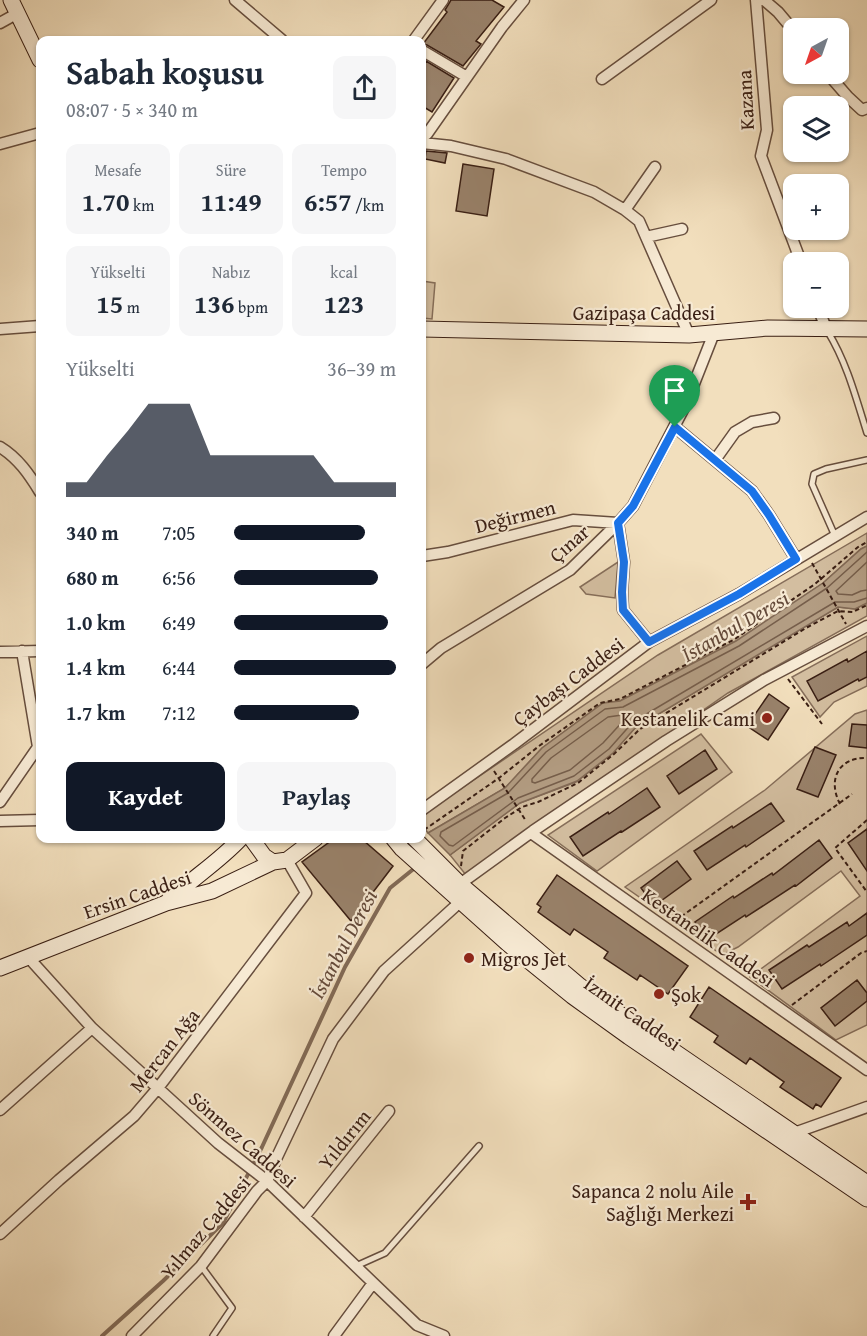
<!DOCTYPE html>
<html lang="tr">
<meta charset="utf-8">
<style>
:root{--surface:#fff;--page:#f6f6f7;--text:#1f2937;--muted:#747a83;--accent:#111827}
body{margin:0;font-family:"Gentium Book Plus",serif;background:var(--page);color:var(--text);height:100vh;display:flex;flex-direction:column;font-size:22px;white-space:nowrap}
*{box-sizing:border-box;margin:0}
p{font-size:20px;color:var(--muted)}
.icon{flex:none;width:33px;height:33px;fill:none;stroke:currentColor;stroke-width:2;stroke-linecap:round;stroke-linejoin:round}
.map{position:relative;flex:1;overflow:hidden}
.details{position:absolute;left:36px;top:36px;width:390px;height:807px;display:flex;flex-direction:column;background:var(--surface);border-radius:12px;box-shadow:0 2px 4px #0004}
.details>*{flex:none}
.needle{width:39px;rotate:220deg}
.tools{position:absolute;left:783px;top:18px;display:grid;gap:12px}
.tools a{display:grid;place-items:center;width:66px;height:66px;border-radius:12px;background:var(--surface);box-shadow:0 2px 4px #0004;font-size:30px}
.pin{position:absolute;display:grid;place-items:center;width:51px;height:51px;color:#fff;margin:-62px -26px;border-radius:50% 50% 50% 0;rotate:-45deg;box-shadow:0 0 6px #0007}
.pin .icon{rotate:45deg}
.round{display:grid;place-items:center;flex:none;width:63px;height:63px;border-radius:12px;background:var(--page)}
.headline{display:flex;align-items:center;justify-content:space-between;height:102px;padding:0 30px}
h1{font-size:33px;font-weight:600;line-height:45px}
.stats{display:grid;grid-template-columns:repeat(3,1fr);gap:9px;height:102px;padding:6px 30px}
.stats div{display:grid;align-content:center;border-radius:12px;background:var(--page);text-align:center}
.stats b{font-size:26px;font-weight:600}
.stats small{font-size:16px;font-weight:400}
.stats p{font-size:16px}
.chart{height:168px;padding:12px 30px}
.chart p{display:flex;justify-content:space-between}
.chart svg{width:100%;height:108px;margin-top:6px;fill:var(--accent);opacity:.7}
.primary-button{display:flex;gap:12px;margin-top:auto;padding:12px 30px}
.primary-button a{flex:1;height:69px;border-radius:12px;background:var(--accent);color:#fff;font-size:24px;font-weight:600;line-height:69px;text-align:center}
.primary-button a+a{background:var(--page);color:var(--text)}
ul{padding:0 30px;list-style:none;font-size:20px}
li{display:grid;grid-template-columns:96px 72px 1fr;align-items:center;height:45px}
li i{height:15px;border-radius:8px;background:var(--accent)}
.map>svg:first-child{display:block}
</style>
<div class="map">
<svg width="867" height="1336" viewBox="0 0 867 1336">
<rect width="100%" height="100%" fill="#f2dfbd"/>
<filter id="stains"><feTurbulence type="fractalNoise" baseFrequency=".00333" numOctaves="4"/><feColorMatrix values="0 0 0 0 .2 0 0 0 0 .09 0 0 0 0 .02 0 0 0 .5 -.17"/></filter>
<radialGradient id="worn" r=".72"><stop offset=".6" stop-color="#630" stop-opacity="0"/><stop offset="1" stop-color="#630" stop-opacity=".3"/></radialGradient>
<path fill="#d3bea0" stroke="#866e5a" stroke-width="1.5" d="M422 281 435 283 432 319 422 318Z
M867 533V546L861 549 823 583 736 641 620 701 603 703 542 748 505 788 428 833 422 825V815L658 655Z
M618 562 615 598 586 594 580 587Z
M867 603V616L728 693 466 875 450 855 520 803 576 782 613 753 635 728 838 607 855 609Z
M867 636V686L834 702 820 717 792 677Z
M867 710V1025L836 1040 750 977 860 896 841 871 738 947 722 955 625 887 765 790 855 714Z
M701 734 732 772 597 871 548 835Z"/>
<path fill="#b39d83" stroke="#826a56" stroke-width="1.5" d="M867 546V603L855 609 838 607 635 728 613 753 577 781 520 803 450 855 428 833 505 788 542 748 603 703 620 701 736 641 823 583 861 549Z"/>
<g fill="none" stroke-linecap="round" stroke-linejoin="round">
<path stroke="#765e4b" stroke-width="1.5" d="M867 552 827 588 739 646 623 707 605 709 546 752 508 793 441 832 440 836 449 845 453 846 518 798 574 776 609 749 633 722 835 602H854L867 598
M867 562 836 591 838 594 852 595 861 591 867 590
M622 715 625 716V719L603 743 570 770 535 783 532 782V779L551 758 608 717Z"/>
<path stroke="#826a56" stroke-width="4" d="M102 1336 163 1281 223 1223 262 1147 345 967 390 888 416 867"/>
</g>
<path fill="#99826b" stroke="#391e13" stroke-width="1.5" d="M451 0H492L504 7 476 41 481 44 463 66 427 45 423 44 447 12 445 10Z
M426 61 454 78 432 112 422 106V67Z
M426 151 447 153 445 163 425 159Z
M463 164 494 169 487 216 456 211Z
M867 651V677L859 681 858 679 818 701 807 681 847 659 848 662Z
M769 694 789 708 768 740 747 726Z
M852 724 867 725V748L849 746Z
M815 747 836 755 818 797 797 789Z
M705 750 717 769 679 794 667 776Z
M647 788 660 807 622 832 621 831 583 856 570 837 608 812 609 814Z
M771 803 784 821 746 847 745 845 707 870 694 851 732 826 733 828Z
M867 829V871L848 843Z
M335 838H357L364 841 393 866 351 921 302 862Z
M819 840 832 858 796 886 795 885 746 917 745 915 707 940 695 922 733 896 734 898 772 873 773 875Z
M677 861 691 879 654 906 641 888Z
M557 875 688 966 668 994 640 975 637 980 604 958 608 952 574 929 570 935 538 912 541 907 537 904Z
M867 913V935L821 966 820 964 782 989 769 970 807 945 809 947 847 922 849 926Z
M857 980 867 993V1001L835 1026 821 1008Z
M709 987 841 1078 821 1107 816 1104 813 1109 780 1087 784 1082 750 1058 746 1064 714 1042 718 1036 690 1017Z"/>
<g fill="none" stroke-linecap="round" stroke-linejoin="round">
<g stroke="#674e3e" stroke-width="8">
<path id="lane" d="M828 332C847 363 856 398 867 433
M835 536 812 484 814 474 826 469 867 460
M201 1266 232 1308 213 1336
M356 1266 385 1253 479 1146"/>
</g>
<g stroke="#674e3e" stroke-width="13">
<path id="street" d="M235 0 282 40
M756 0 767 130 761 156 801 262
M764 0 778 12 794 31
M0 23 18 13
M414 40 443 0
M423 51 467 77
M828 74 848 97 862 110 867 108
M602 79 711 0
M422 137 427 134 502 27 524 0
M422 143 451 146 506 159 594 192 625 210 639 221 689 335
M0 144 40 133
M625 210 655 167
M646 237 682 229
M818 308 826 328
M0 329 40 326
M675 427 752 491 769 515 796 559
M0 447C18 458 29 474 40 492
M715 460 735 432 752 422 774 418
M618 523 624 562 622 592 623 610 649 642
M422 556 448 552 487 542 573 520 618 523
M0 652 40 651
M422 664 441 648 570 570 618 523 633 506 686 404 714 333
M0 802 38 747 22 651
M422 810 514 744 649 642 739 594 867 517
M0 821 40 820
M531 833 867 1070
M460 884 533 831 666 741 764 680 867 626
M28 957 92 1028 218 1143 267 1181 417 1325 444 1336
M0 1110 92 1028
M794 1133 867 1107
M304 1217 389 1111
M0 1234 59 1180 134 1116 158 1088 306 893 287 860
M132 1336 201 1266 257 1191 267 1181 276 1159 333 1039 384 971 460 902
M334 1336 373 1283"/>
</g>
<g stroke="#391e13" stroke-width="17">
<path id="secondary" d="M11 0 40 60
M422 329 689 335 768 328 867 329
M251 838 264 856 273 862
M393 838 402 849 508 944 572 996 629 1037 867 1199
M414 838 460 884 580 986 637 1026 867 1183
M168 901C191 879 219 862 241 838
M0 968 166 903 212 891 273 862 287 860 316 838"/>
</g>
<path stroke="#391e13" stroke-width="2" stroke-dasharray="4.5 3" stroke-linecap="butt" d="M812 563 846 624
M788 679 822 724
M494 771 526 821
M840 804C827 779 839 757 867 758
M867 820 835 848 867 892
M424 830 499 778 539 746 600 703 620 699 735 639 815 584 858 547 867 542
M461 866 463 851 505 818 522 807 538 802 578 783 614 754 640 729 806 628 838 611 853 612 867 605
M675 921 852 794
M792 1005 861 953 867 951"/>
<use href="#lane" stroke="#f7ead4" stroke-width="5"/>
<use href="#street" stroke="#f7ead4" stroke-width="10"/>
<use href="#secondary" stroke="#f7ead4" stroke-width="15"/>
</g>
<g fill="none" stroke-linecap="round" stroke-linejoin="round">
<g stroke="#fff" stroke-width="12">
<path id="route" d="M675 427 752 491 769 515 796 559 739 594 649 642 623 610 622 592 624 562 618 523 633 506Z"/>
</g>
<use href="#route" stroke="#1a73e8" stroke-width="8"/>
</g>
<g fill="#8f2418" stroke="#f7ead4" stroke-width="2">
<circle cx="767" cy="718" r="6"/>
<circle cx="469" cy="958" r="6"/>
<circle cx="659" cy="994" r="6"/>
<path d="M745 1193h6v6h6v6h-6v6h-6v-6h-6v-6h6z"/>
</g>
<g text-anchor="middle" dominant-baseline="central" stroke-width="4.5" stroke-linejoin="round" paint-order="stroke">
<g font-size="20" fill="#391e13" stroke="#f7ead4">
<text transform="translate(745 100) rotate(-93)">Kazana</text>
<text x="644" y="312">Gazipaşa Caddesi</text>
<text transform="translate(515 516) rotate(-14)">Değirmen</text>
<text transform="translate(569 543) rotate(-41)">Çınar</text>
<text transform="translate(568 681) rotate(-37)">Çaybaşı Caddesi</text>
<text transform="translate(137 894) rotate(-19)">Ersin Caddesi</text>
<text transform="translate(709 937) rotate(35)">Kestanelik Caddesi</text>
<text transform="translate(633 1013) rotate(35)">İzmit Caddesi</text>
<text transform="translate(164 1050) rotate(-52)">Mercan Ağa</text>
<text transform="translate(243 1139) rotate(41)">Sönmez Caddesi</text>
<text transform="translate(344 1139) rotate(-51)">Yıldırım</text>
<text transform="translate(205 1227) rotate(-50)">Yılmaz Caddesi</text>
</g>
<g font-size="20" fill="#391e13" stroke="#f7ead4" text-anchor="end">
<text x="755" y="718">Kestanelik Cami</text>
<text x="481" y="958" text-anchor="start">Migros Jet</text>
<text x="671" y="994" text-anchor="start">Şok</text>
<text x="734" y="1190">Sapanca 2 nolu Aile<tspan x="734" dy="23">Sağlığı Merkezi</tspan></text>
</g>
<g font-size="21" font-style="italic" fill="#644a3a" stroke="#f7ead4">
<text transform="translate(735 626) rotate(-30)">İstanbul Deresi</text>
<text transform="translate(343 944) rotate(-62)">İstanbul Deresi</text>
</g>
</g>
<rect width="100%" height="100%" filter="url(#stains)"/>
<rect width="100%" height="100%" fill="url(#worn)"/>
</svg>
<div class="tools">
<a><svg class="needle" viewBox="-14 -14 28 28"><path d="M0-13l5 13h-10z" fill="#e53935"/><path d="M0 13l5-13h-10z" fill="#747a83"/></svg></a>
<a><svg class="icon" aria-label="layers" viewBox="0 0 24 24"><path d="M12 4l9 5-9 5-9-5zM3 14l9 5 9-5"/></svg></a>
<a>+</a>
<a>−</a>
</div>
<div class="pin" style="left:675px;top:427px;background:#1e9e55"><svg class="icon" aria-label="arrive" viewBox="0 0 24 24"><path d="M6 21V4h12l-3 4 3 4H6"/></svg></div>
<section class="details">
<div class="headline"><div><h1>Sabah koşusu</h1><p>08:07 · 5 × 340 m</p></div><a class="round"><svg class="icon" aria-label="share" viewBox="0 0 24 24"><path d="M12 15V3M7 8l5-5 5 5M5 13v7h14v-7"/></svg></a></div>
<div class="stats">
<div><p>Mesafe</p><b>1.70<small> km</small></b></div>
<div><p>Süre</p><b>11:49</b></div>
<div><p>Tempo</p><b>6:57<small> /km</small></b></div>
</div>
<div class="stats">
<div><p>Yükselti</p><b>15<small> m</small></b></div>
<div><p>Nabız</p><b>136<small> bpm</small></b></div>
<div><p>kcal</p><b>123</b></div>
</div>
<div class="chart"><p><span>Yükselti</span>36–39 m</p>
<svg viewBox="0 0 160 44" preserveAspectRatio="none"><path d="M0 44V38L10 38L20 27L30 17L40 6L50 6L60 6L70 27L80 27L90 27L100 27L110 27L120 27L130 38L140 38L150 38L160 38V44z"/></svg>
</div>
<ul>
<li><b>340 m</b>7:05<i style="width:81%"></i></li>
<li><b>680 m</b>6:56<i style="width:89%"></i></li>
<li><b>1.0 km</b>6:49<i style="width:95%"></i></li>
<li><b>1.4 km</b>6:44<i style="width:100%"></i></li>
<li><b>1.7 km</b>7:12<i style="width:77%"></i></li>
</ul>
<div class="primary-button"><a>Kaydet</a><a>Paylaş</a></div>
</section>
</div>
